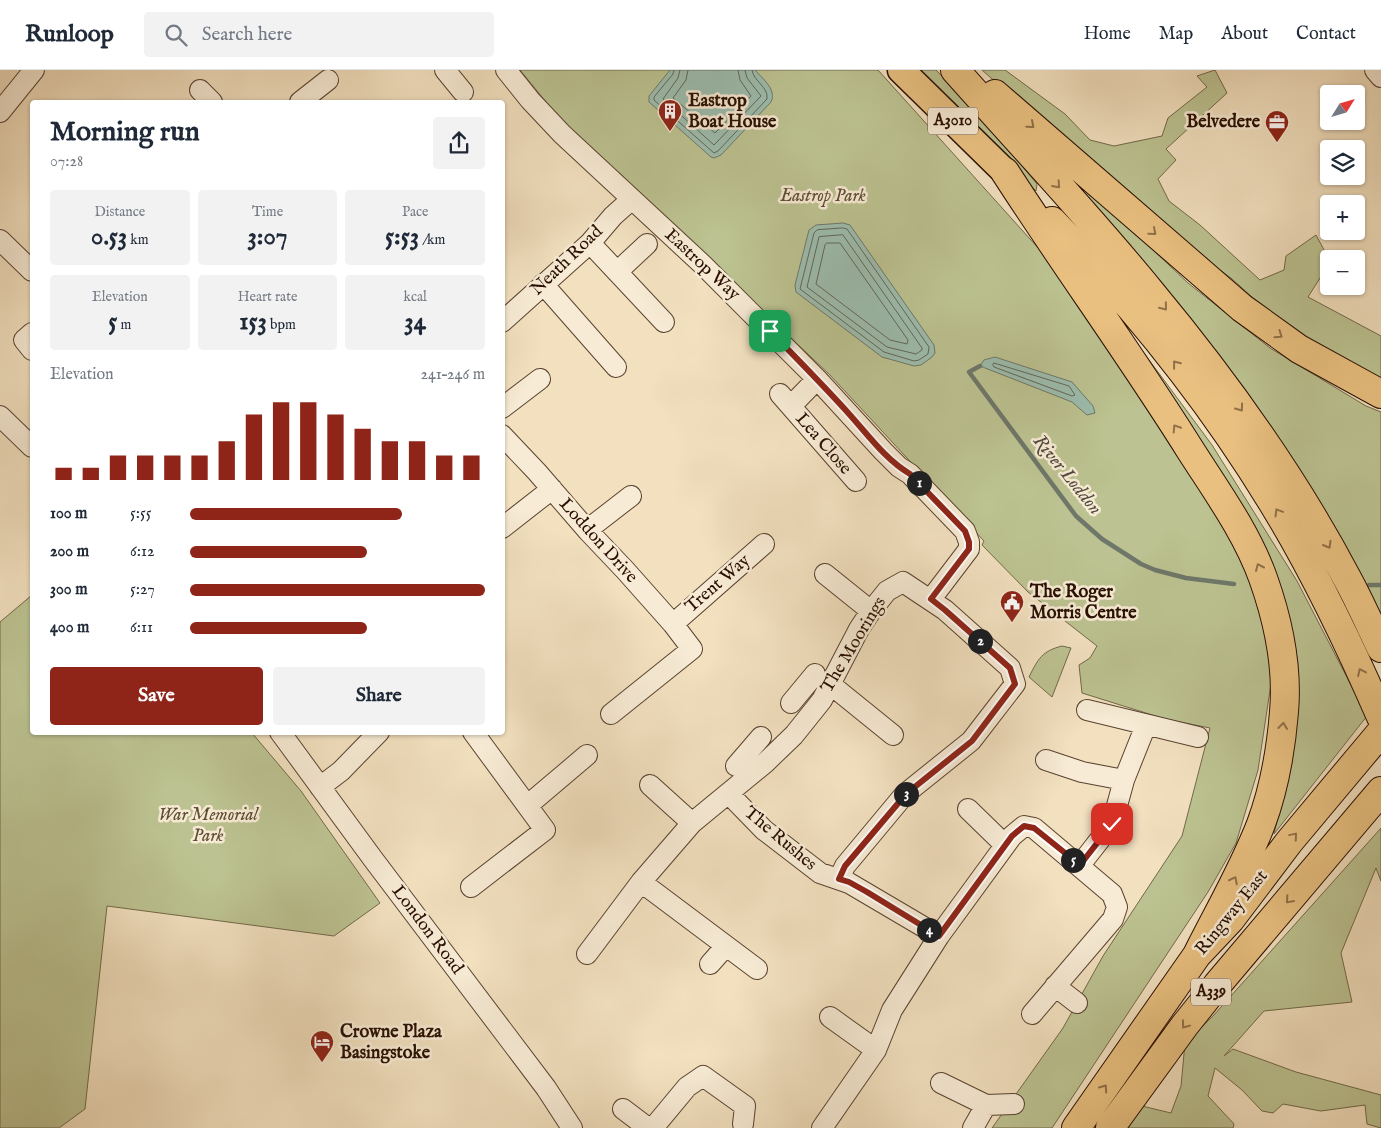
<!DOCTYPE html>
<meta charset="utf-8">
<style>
:root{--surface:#fff;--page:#f2f2f3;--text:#1f2937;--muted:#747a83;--line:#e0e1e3;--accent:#8f2418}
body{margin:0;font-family:"IM FELL English",serif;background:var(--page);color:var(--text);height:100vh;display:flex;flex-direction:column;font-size:19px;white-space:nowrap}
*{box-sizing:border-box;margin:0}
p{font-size:16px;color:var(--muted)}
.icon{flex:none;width:28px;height:28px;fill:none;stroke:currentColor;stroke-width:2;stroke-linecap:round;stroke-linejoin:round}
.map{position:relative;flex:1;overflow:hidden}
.details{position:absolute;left:30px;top:30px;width:475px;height:635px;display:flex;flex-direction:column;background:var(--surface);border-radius:5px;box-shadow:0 1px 4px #0004}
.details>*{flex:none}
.needle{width:32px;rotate:53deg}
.tools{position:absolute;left:1320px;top:15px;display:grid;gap:10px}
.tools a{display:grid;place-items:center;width:45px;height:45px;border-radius:5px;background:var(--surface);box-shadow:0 1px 4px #0004;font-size:25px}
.pin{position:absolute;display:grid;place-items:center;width:42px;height:42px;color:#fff;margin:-21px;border-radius:10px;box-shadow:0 2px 8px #0006}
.km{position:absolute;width:25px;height:25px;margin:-12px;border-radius:50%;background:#222;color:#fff;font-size:14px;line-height:25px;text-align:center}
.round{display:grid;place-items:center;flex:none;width:52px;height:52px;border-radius:5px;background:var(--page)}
.head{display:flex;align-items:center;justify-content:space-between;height:85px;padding:0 20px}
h1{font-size:28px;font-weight:700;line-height:38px}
.figures{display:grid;grid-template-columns:repeat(3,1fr);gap:8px;height:85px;padding:5px 20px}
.figures div{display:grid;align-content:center;border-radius:5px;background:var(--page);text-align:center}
.figures b{font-size:25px;font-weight:700}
.figures small{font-size:14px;font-weight:400}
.figures p{font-size:14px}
.chart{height:140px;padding:10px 20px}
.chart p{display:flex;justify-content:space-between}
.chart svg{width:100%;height:90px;margin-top:5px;stroke:var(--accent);stroke-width:6}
.action{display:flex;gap:10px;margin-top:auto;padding:10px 20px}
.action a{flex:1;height:58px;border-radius:5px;background:var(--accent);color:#fff;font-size:20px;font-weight:700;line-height:58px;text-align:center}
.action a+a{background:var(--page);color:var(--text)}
ul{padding:0 20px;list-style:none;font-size:16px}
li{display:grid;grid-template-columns:80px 60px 1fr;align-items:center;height:38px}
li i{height:12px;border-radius:6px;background:var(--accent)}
header{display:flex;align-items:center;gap:30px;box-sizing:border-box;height:70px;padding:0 25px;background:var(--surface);border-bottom:1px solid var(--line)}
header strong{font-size:24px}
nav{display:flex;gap:28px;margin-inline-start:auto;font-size:18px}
.search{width:350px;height:45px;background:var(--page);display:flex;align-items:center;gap:12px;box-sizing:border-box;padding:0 18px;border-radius:5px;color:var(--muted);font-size:19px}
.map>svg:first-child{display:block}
</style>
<header>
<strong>Runloop</strong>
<div class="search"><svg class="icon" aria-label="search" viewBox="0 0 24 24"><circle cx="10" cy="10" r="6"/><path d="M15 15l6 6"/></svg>Search here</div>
<nav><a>Home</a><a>Map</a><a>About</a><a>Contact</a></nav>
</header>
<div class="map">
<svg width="1381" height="1058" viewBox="0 0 1381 1058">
<rect width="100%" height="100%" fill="#f2e0bf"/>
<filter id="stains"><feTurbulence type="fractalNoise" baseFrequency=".004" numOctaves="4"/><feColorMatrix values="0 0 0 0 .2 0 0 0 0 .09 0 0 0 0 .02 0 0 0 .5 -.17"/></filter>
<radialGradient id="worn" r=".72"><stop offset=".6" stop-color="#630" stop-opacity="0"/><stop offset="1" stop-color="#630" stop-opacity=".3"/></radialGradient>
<path fill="#bcc291" stroke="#726849" d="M520 0H878L1057 199 1168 362 1253 505 1266 555 1272 607 1258 700 1236 773 1208 822 1052 1058H992L1063 958 1103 886 1182 766 1210 658 1165 649 1082 623 1079 595 1090 588 1097 576 1028 522 982 475 984 471 830 305 559 48Z
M916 0H936L985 52 1037 114 1036 121Z
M982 0H1005L1065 44 1090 70 1114 76 1162 66 1168 48 1207 17 1197 6 1215 0 1227 23 1166 79 1176 90 1158 109 1169 131 1200 155 1260 210 1284 200 1286 186 1316 165 1329 189V205L1320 208 1308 227 1381 266V312L1284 256 1231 208 1162 159Z
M1075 106 1188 213 1270 278 1366 336 1381 342V555L1070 112Z
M1132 267 1212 375 1297 511 1367 646 1274 764 1286 709 1293 578Z
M32 525V662L252 663 301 721 380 833 334 866 107 836 85 1039 59 1058H0V552Z
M1062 576 1071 578 1052 627 1029 607C1038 589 1042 581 1062 576Z
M1381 758V811L1376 798 1341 883 1352 932 1264 941 1224 986 1233 979 1296 1002 1381 1025V1058L1367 1054 1365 1035 1321 1041 1283 1034 1273 1043 1262 1041 1242 1020 1215 998 1208 1026 1234 1054 1233 1058H1128L1142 1036 1171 1043 1181 1016 1185 973 1213 946Z"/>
<path fill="#9cbdae" stroke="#6e7769" d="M670 0H755C763 9 777 20 771 32L721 85 714 88 711 87 649 32V26Z
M843 153 850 155 934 275 935 283 932 287 921 295 914 296 882 287 796 222 795 215 809 160 816 155Z
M995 287 1072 312 1093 336 1095 343 1087 345 1072 332 980 296 984 290Z"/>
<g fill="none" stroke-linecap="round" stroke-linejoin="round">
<path stroke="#626658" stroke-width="1" d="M674 0 673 4 654 27V30L714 83 718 81 767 29C769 17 753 11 752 0
M680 0 678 8 663 29 714 75 761 26 747 8 745 0
M688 0 686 10 673 28 715 63 751 26 740 10 738 0
M843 158 847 159 929 277 928 284 919 290 914 291 884 282 800 219 814 163 817 160Z
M843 165 922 278V280L916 284 887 277 807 217 819 167Z
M827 173H840L908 270 907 274 890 270 816 214 825 175Z
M994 293 1069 316 1075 325 1072 326 994 297 993 295Z"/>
<path stroke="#6e7769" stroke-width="4.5" d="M980 296 969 302 1076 446 1102 469 1141 494 1155 500 1186 508 1234 514
M1369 515H1381"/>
<g stroke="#5a4230" stroke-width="22">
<path id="minor" d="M445 0 463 22
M506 0 530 30 562 64 703 195 817 309 883 381 899 397 910 404 965 461 969 472V479L931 529
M1375 0 1381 7
M200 20 212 32
M300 32 328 10
M0 42 34 0
M0 170 32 201
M590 173 664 252
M617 202 647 174
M543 214 616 297
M502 252 590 173 613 146 632 129
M32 263 24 270 32 280
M780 324 856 411
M791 336 817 309
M502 338 540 309
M0 346 32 377
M502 365 537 402 588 461 625 500 673 554 692 579 611 644
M502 458 552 419
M587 460 631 426
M825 504 871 541
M673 554 764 474
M830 614 893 665
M791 633 815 604
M1087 640 1198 667
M280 662 373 789 546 1018 572 1058
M1046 690 1082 702 1124 710
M736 696 761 667
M650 715 692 753
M320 717 341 701 379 662
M729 724 764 760 820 803 849 813 939 866
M528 735 587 685
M968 739 1005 775
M1080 795 1112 754 1124 710 1146 655
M641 812 757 899
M471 817 545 760 473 662
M587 884 641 812 692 753 765 693 794 665 822 630 859 559 871 541 887 521 903 512 945 540 1010 598 1015 614 971 671 905 724 845 796 839 809
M710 894 725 877
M1055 916 1077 933
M830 947 876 980
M941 1013 986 1035 1014 1034
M623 1039 648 1058
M653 1058 687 1017 703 1006 745 1036 743 1054
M822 1058 876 980 892 940 939 866 1012 766 1024 756 1034 758 1112 824 1117 837 1113 849 1032 944
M973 1058 986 1035"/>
</g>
<g stroke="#280e01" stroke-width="29">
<path id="major" d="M901 0 1005 102"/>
</g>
<g stroke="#280e01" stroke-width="30">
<path id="highway" d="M955 0C1020 73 1088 145 1150 221 1224 310 1294 407 1348 510 1360 532 1370 555 1381 578
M995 24 1242 238 1299 279 1381 324
M1005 102C1065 195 1130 284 1189 378 1215 419 1246 461 1263 508 1278 550 1288 597 1284 642 1281 679 1274 719 1261 754 1244 798 1218 843 1197 885
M1052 151C1137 239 1214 335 1277 440 1317 506 1350 576 1381 647
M1076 1058 1197 885 1230 850 1289 772 1381 662
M1110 1058 1185 955 1217 915 1381 721"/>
</g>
<use href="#minor" stroke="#f7ebd5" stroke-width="20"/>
<use href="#major" stroke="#e9c080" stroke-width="26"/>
<use href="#highway" stroke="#e9c080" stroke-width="28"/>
</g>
<defs><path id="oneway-chevron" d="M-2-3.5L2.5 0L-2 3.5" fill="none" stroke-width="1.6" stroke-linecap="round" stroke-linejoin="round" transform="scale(1.25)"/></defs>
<g stroke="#927047">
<use href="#oneway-chevron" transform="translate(1031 55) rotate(41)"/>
<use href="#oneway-chevron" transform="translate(1057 115) rotate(48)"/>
<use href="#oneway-chevron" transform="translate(1153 162) rotate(41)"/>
<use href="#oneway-chevron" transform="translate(1164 237) rotate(51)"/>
<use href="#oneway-chevron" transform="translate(1279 265) rotate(35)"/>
<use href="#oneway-chevron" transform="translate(1176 294) rotate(-128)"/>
<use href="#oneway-chevron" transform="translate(1240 338) rotate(54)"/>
<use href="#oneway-chevron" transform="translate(1176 358) rotate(-123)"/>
<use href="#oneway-chevron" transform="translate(1278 442) rotate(-121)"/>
<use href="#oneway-chevron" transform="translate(1328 475) rotate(60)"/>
<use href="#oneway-chevron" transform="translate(1259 497) rotate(-114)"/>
<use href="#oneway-chevron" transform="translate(1361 602) rotate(-115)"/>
<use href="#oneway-chevron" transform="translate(1283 656) rotate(-84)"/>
<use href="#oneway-chevron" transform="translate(1294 766) rotate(-50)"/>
<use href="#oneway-chevron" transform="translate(1234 810) rotate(-63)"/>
<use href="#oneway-chevron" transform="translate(1289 830) rotate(131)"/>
<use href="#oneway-chevron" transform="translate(1185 955) rotate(127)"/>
<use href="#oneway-chevron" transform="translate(1104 1018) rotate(-55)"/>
</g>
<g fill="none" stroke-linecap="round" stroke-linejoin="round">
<g stroke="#fff" stroke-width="10">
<path id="route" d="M770 261C797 289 824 316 850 345 868 365 886 390 910 404L965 461 969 472V479L931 529 945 540 1010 598 1015 614 972 671 906 724 845 796 839 809 849 812 867 822 939 866 1012 766 1024 756 1034 758 1080 795 1112 754"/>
</g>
<use href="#route" stroke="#8f2418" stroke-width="6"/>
</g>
<defs>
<g id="building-pin" transform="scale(1.25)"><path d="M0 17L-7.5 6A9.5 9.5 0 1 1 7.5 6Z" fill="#8f2418" stroke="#f7ebd5"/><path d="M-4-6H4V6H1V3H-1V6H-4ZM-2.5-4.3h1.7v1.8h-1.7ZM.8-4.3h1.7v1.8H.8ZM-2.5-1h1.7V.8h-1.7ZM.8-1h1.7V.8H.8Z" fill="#fff"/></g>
<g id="office-pin" transform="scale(1.25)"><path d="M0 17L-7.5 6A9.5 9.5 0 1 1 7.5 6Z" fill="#8f2418" stroke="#f7ebd5"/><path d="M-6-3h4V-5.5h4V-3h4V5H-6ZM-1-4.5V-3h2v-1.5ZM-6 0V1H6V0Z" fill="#fff"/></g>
<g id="civic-pin" transform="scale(1.25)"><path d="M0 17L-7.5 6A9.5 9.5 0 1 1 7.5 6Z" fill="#8f2418" stroke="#f7ebd5"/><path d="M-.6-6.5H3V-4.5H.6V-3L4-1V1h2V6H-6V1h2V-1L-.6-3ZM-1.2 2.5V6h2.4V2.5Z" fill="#fff"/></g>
<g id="hotel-pin" transform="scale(1.25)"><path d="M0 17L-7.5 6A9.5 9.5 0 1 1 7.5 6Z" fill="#8f2418" stroke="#f7ebd5"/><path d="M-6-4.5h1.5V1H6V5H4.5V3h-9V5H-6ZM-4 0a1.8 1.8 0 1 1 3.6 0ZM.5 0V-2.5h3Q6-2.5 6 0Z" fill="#fff"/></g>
</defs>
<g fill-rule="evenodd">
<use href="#building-pin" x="670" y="41"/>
<use href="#office-pin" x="1277" y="52"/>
<use href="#civic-pin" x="1012" y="532"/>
<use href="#hotel-pin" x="322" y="972"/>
</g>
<g text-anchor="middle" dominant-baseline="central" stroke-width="5" stroke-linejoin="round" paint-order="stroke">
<g fill="#f7ebd5" stroke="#665041" stroke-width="1">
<rect x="928" y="37.5" width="50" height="27" rx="4"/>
<rect x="1191" y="908.5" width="40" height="27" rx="4"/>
</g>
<g font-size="16" font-weight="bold" fill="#280e01">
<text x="953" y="51">A3010</text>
<text x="1211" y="922">A339</text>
</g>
<g font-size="18" font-weight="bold" fill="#280e01" stroke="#f7ebd5" text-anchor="start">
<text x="688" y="31">Eastrop<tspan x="688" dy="21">Boat House</tspan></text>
<text x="1260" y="52" text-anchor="end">Belvedere</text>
<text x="1030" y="522">The Roger<tspan x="1030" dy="21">Morris Centre</tspan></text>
<text x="340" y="962">Crowne Plaza<tspan x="340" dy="21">Basingstoke</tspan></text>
</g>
<g font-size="18" font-style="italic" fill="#5c4d33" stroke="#f7ebd5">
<text x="823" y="126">Eastrop Park</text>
<text x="208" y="745">War Memorial<tspan x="208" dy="21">Park</tspan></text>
</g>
<g font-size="18" fill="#280e01" stroke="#f7ebd5">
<text transform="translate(567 191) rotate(-44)">Neath Road</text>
<text transform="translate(702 195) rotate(43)">Eastrop Way</text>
<text transform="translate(823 374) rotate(49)">Lea Close</text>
<text transform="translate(598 471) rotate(48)">Loddon Drive</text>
<text transform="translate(718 514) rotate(-41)">Trent Way</text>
<text transform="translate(854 575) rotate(-59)">The Moorings</text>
<text transform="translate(780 769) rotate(40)">The Rushes</text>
<text transform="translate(1232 843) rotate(-51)">Ringway East</text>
<text transform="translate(427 860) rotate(53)">London Road</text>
</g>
<g font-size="19" font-style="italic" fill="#514b3e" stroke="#f7ebd5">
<text transform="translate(1067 405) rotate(51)">River Loddon</text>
</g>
</g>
<rect width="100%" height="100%" filter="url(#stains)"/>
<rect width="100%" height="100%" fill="url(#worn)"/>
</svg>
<div class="tools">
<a><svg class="needle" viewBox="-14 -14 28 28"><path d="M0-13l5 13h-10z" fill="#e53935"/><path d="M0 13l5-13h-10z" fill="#747a83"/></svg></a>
<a><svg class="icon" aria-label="layers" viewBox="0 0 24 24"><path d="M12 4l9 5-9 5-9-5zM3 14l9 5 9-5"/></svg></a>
<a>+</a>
<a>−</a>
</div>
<div class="pin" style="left:770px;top:261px;background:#1e9e55"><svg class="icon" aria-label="arrive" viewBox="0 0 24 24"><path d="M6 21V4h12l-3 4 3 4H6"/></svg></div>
<div class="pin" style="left:1112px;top:754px;background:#d93025"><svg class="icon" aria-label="check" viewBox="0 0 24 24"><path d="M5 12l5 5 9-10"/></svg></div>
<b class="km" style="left:919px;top:413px">1</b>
<b class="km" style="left:980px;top:571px">2</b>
<b class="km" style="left:906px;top:724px">3</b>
<b class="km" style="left:929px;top:860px">4</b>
<b class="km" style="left:1073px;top:790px">5</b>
<section class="details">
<div class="head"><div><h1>Morning run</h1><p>07:28</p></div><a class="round"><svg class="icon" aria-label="share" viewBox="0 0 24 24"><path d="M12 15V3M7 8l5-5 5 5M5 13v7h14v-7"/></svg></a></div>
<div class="figures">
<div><p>Distance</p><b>0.53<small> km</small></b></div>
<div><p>Time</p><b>3:07</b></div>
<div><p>Pace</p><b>5:53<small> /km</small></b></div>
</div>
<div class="figures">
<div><p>Elevation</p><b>5<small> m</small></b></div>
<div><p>Heart rate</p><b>153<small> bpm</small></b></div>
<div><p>kcal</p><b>34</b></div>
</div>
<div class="chart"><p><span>Elevation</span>241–246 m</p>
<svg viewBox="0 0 160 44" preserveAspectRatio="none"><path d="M5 44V38M15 44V38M25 44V32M35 44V32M45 44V32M55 44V32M65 44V25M75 44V12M85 44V6M95 44V6M105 44V12M115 44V19M125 44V25M135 44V25M145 44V32M155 44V32"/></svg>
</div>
<ul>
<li><b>100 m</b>5:55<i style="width:72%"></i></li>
<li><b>200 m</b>6:12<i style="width:60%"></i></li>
<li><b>300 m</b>5:27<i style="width:100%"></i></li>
<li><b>400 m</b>6:11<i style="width:60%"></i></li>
</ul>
<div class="action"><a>Save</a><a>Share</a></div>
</section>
</div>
